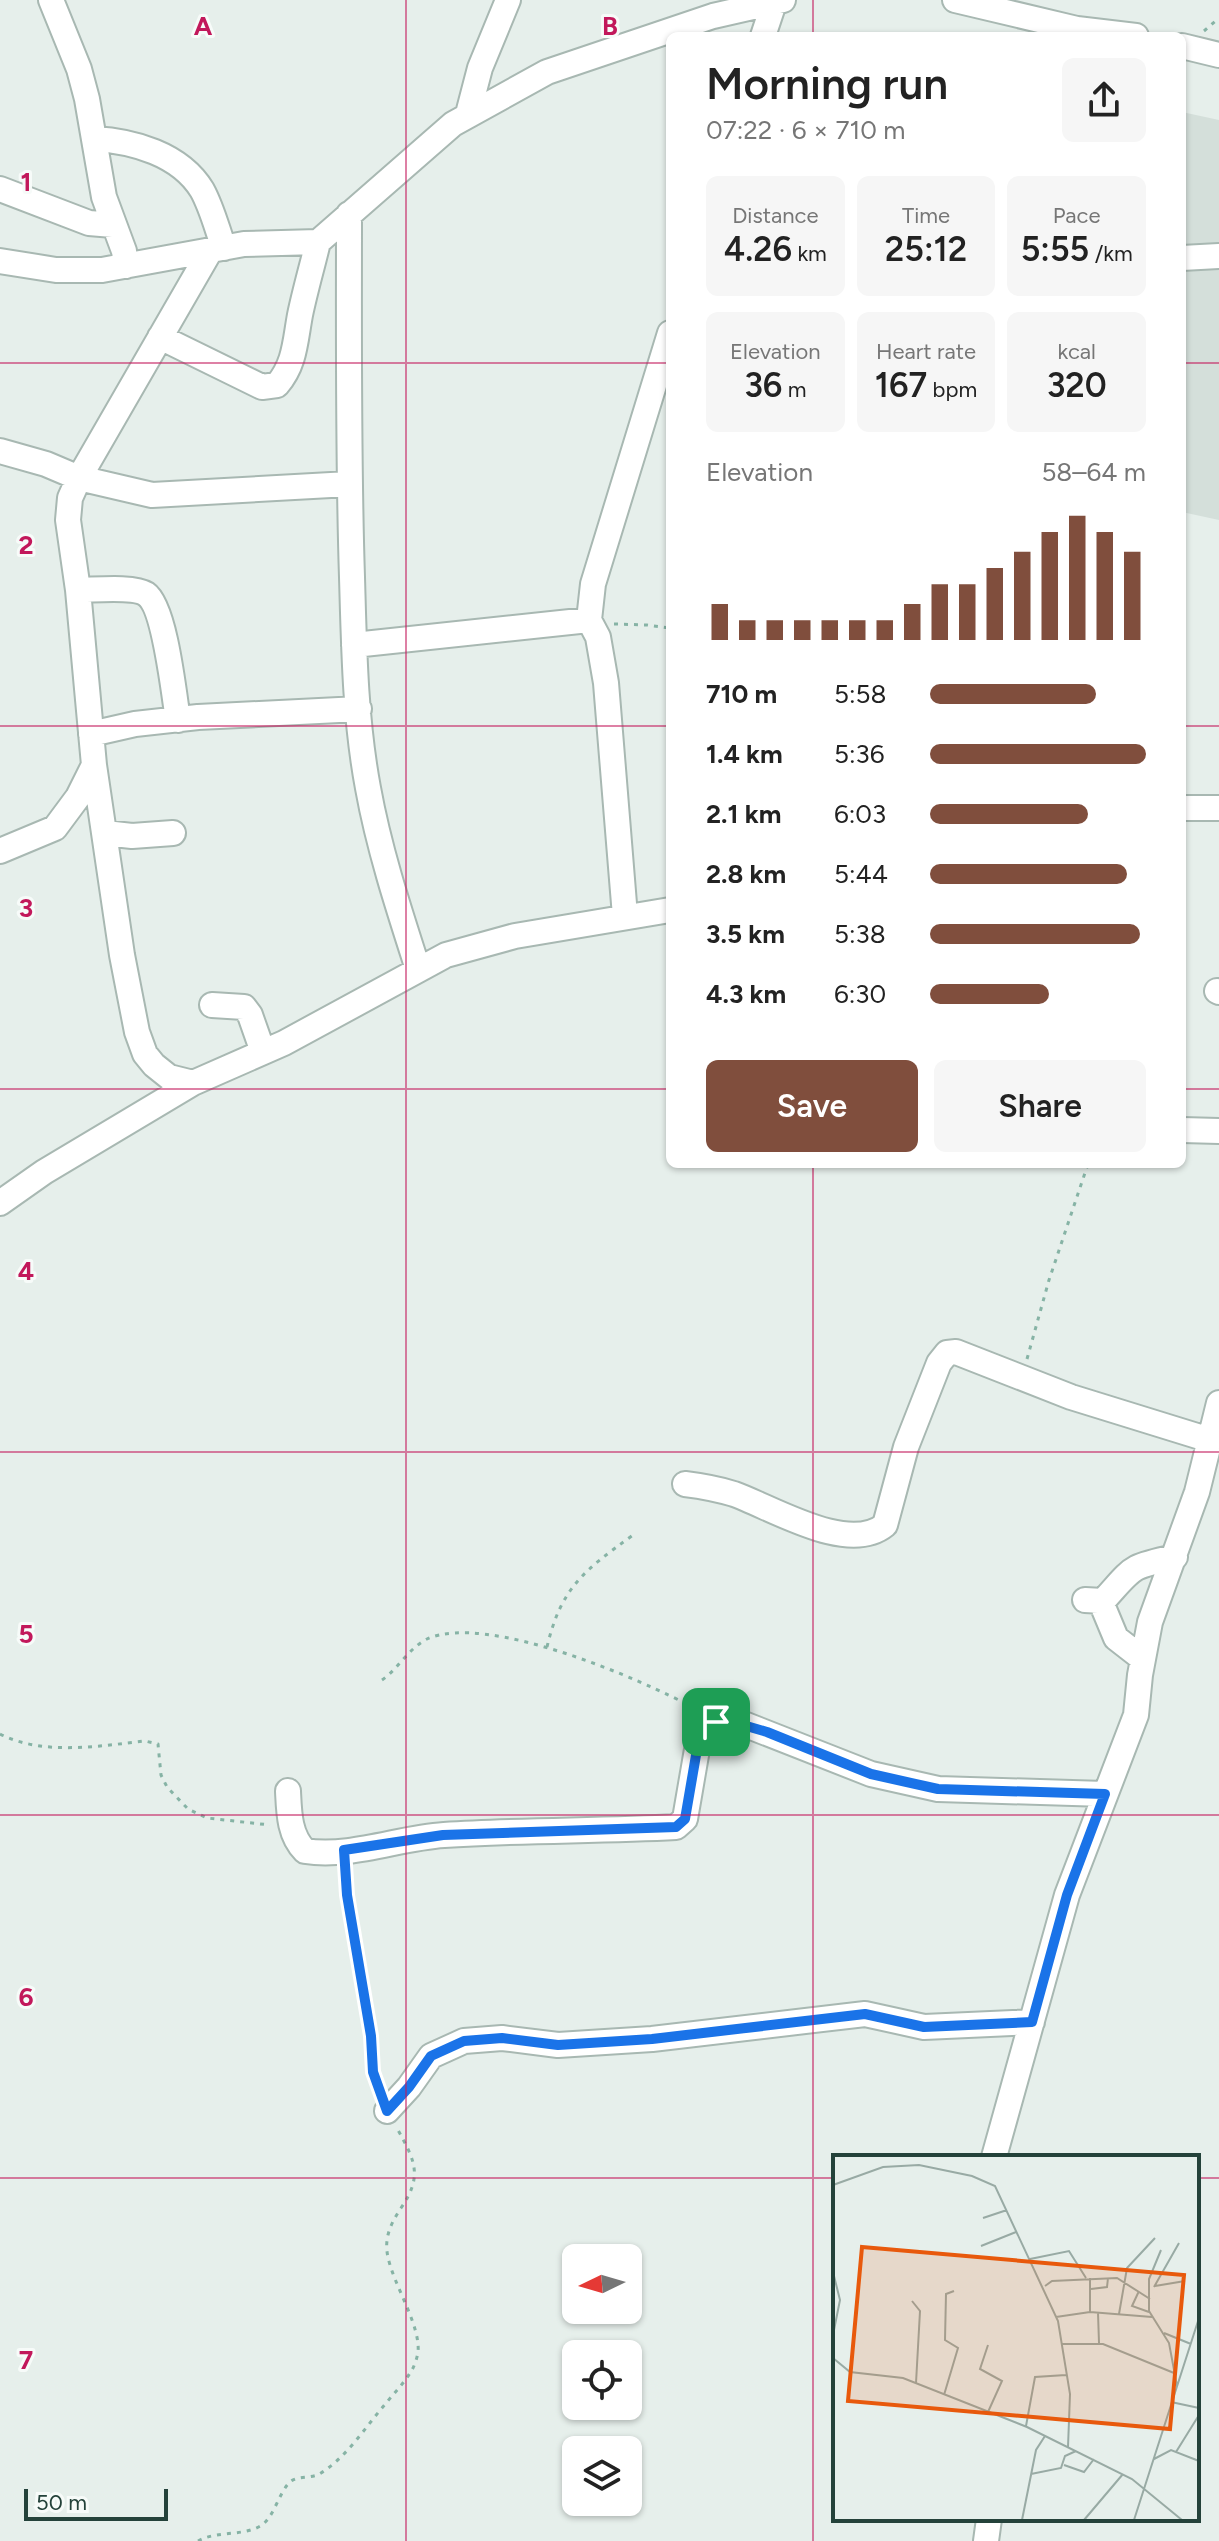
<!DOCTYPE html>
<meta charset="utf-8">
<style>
:root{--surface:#fff;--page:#f6f6f6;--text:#222;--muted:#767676;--accent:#804e3d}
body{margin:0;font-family:Figtree,sans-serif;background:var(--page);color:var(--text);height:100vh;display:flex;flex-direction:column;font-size:30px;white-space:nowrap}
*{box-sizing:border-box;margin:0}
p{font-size:26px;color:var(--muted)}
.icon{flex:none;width:44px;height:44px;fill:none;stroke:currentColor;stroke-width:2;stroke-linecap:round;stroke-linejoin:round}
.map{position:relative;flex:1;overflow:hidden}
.side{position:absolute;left:666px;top:32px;width:520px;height:1136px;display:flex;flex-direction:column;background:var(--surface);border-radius:12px;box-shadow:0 2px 6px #0004}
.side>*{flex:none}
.needle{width:52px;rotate:265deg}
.controls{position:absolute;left:562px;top:2244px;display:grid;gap:16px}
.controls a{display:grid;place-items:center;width:80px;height:80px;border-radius:12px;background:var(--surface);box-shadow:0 2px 6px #0004;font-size:40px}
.scale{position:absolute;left:24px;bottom:20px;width:144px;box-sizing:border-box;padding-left:8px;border:4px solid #24423a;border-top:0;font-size:22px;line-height:28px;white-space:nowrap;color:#24423a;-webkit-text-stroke:6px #f7fbf9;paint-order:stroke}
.pin{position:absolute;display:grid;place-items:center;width:68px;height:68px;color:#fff;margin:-34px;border-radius:16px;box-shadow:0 4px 12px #0006}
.round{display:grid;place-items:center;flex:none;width:84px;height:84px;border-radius:12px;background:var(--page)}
.summary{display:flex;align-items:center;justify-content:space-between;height:136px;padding:0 40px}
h1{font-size:44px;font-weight:600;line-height:60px}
.figures{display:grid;grid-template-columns:repeat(3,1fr);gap:12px;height:136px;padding:8px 40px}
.figures div{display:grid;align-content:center;border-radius:12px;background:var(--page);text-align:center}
.figures b{font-size:34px;font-weight:600}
.figures small{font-size:22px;font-weight:400}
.figures p{font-size:22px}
.chart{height:224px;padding:16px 40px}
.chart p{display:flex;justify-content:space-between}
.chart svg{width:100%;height:144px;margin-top:8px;stroke:var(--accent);stroke-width:6}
.cta{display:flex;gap:16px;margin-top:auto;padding:16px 40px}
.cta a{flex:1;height:92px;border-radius:12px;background:var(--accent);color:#fff;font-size:32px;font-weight:600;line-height:92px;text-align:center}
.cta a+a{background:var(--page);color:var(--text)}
ul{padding:0 40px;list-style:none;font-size:26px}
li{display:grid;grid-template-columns:128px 96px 1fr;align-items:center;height:60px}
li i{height:20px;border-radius:10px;background:var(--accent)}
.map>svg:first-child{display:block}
</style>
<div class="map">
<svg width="1219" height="2541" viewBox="0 0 1219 2541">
<rect width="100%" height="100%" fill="#e6efeb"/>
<path fill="#d4dfda" d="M1182 112 1219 120V520L1182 512Z"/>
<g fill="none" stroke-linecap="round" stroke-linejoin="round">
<g stroke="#a8b8b2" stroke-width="28">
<path id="minor" d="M51 0 79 69 87 99 104 197 124 251 126 266
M955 0 1077 29 1136 36
M763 36 774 3
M1182 46 1219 55
M468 114 480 68 508 0
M94 139C133 141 180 154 202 190 212 208 217 229 224 248
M0 189 89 223 113 225
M349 214C349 335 348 456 352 577 354 647 355 719 368 788 379 849 399 910 418 969
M1182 258 1219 256
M0 261 56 270H102L244 244 318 242 453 124 547 72 713 16 783 0
M160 337 262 387 277 385C295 364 295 342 300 315 305 291 312 267 318 242
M0 451 46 464 79 478 152 495 349 484
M78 590C94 590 134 586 146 594 165 607 174 695 178 720
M354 645 589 620
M91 734 135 724 198 717 359 709
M1182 808H1219
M105 833 132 836 173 833
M0 851 55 828 78 797 94 765
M625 916 606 683 598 637 589 620 593 584 670 333
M1217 991 1219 992
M212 1005 244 1007 250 1015 263 1052
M193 1083 169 1077 154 1065 145 1054 137 1032 122 955 94 765 78 590 68 520 70 498 79 478 210 251
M1182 1130 1219 1131
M0 1203 44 1172 193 1083 284 1043 446 955 515 936 670 910
M685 1484C701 1486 718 1489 734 1494 773 1508 848 1555 885 1525L906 1447 939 1363 947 1353 956 1352 1071 1397 1210 1440
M1085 1600 1103 1601C1134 1567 1128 1567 1175 1557
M1101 1602 1116 1638 1143 1659
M288 1791C289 1812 289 1835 305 1851 351 1858 398 1838 444 1835 521 1830 599 1831 676 1827L685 1819 700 1732 716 1722 736 1721 871 1774 938 1789 1105 1794
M387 2111 409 2087 431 2056 464 2041 502 2038 558 2045 652 2039 865 2014 924 2027 1032 2022
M994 2157 1067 1895 1136 1715 1140 1675 1150 1622 1197 1492 1219 1403
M986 2541 989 2519"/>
</g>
<path stroke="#86b3a5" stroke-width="3" stroke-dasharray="4 6" stroke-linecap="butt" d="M1204 31 1219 18
M614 624 647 625 670 628
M1027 1359 1049 1280 1088 1164
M547 1647C561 1587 585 1570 633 1535
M382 1680C398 1669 409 1648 427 1639 486 1612 641 1679 696 1709
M0 1734C43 1756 99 1746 145 1741L158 1744 161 1775 167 1787 188 1809 207 1818 270 1825
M345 1873 371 2036 373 2072 378 2087
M198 2541C218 2530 243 2537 262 2525 274 2516 278 2496 288 2484 296 2474 311 2480 321 2473 348 2456 366 2426 387 2402 396 2391 406 2381 413 2368 416 2362 419 2352 418 2345 416 2313 383 2269 387 2241 388 2229 395 2217 401 2208 423 2176 415 2161 398 2130"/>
<use href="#minor" stroke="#fff" stroke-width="24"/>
</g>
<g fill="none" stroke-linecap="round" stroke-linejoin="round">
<g stroke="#fff" stroke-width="16">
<path id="route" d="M726 1720 767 1732 871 1774 938 1789 1105 1794 1067 1895 1032 2022 924 2027 865 2014 652 2039 558 2045 502 2038 464 2041 431 2056 409 2087 387 2111 373 2072 371 2036 347 1895 344 1850 443 1835 676 1827 685 1819 700 1732 707 1725Z"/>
</g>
<use href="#route" stroke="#1a73e8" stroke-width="10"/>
</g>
<path fill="none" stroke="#c2185b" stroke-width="2" stroke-opacity="0.55" d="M406 0V2541M813 0V36M0 363H670M1182 363H1219M0 726H670M1182 726H1219M0 1089H670M1182 1089H1219M813 1164V2541M0 1452H1219M0 1815H1219M0 2178H835M1197 2178H1219"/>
<g transform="translate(833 2155)">
<rect width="366" height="366" fill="#e6efeb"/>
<path fill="none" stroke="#98aaa4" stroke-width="2" d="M0 30 50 12 86 10 139 21 162 31 225 166 237 239 235 292M150 63 174 55M148 91 183 77M328 95 316 124V156L336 188 344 231M197 104 236 96 253 123M0 117 7 145 0 180M257 123V157M212 131 219 126 284 123 317 144M322 131 352 126M321 132 346 88M258 134 274 132 275 123M306 136 299 151 316 157M79 146 87 156 83 228M265 158 266 188M286 159 294 113 322 83M223 162 257 157 319 162M331 178 358 189M228 189H270L341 218M0 203 17 217 70 223 194 272 299 324 349 365M111 240 125 193 112 185 113 139 121 136M338 247 366 253M155 257 169 226 147 214 155 190M193 271 202 222 233 220M343 297 366 260M321 304 338 295 366 306M231 310 251 317 261 304M198 319 228 313 232 301 243 296M189 365 203 295 212 281M251 365 290 319M301 365 366 163"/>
<path fill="#e8590c" fill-opacity="0.15" stroke="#e8590c" stroke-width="4" d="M29 92 351 120 337 274 15 246Z"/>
<rect width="366" height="366" fill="none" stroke="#24423a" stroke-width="4"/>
</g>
<g font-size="26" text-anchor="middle" font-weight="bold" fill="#c2185b" stroke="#f7fbf9" stroke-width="6" stroke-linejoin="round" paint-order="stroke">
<text x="203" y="35">A</text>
<text x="610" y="35">B</text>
<text x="26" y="191">1</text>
<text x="26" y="554">2</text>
<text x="26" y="917">3</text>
<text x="26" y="1280">4</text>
<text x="26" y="1643">5</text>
<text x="26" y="2006">6</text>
<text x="26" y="2369">7</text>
</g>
</svg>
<div class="controls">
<a><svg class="needle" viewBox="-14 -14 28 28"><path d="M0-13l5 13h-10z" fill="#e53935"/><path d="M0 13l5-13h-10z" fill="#767676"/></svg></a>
<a><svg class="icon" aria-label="locate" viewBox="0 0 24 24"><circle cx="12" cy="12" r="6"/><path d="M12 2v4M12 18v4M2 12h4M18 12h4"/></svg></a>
<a><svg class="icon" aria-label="layers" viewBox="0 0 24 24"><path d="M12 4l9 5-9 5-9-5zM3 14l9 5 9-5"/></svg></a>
</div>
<div class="scale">50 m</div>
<div class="pin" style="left:716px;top:1722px;background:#1e9e55"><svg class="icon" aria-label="arrive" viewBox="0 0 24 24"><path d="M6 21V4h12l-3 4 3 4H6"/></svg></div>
<section class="side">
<div class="summary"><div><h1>Morning run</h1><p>07:22 · 6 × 710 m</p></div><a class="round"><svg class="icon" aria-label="share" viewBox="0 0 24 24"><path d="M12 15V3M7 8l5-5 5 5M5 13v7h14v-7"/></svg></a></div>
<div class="figures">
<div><p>Distance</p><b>4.26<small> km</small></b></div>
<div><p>Time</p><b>25:12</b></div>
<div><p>Pace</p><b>5:55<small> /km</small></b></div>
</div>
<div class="figures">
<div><p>Elevation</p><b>36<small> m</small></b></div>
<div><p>Heart rate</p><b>167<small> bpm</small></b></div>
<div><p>kcal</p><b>320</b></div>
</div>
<div class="chart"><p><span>Elevation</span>58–64 m</p>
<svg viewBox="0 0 160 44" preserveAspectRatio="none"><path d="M5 44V33M15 44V38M25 44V38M35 44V38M45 44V38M55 44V38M65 44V38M75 44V33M85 44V27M95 44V27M105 44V22M115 44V17M125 44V11M135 44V6M145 44V11M155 44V17"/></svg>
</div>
<ul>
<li><b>710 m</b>5:58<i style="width:77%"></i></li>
<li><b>1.4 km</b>5:36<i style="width:100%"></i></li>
<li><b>2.1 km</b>6:03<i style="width:73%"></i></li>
<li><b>2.8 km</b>5:44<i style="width:91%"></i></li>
<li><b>3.5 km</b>5:38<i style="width:97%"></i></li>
<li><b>4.3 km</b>6:30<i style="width:55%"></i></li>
</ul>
<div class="cta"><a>Save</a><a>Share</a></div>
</section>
</div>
